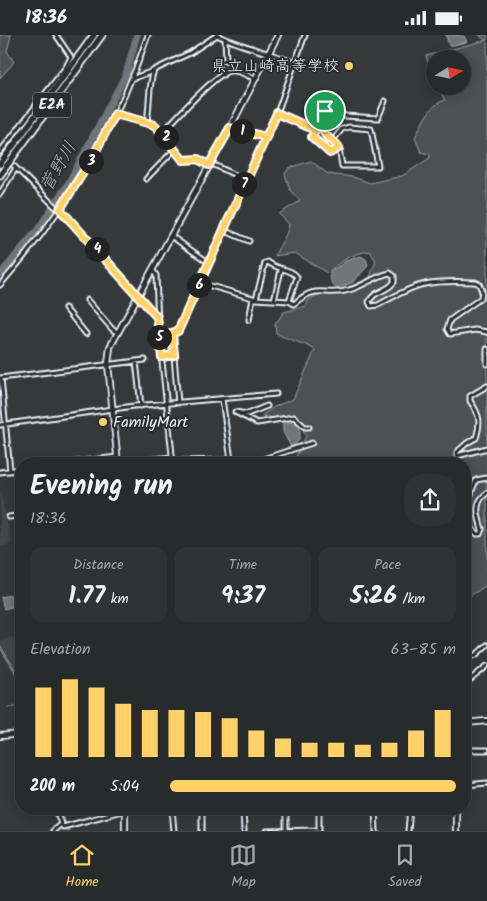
<!DOCTYPE html>
<meta charset="utf-8">
<style>
:root{--surface:#282b2c;--page:#303334;--text:#f1f3f6;--muted:#a5a7a9;--line:#444748;--accent:#ffd166}
body{margin:0;font-family:Kalam,"Klee One",sans-serif;background:var(--page);color:var(--text);height:100vh;display:flex;flex-direction:column;font-size:19px;white-space:nowrap}
*{box-sizing:border-box;margin:0}
p{font-size:16px;color:var(--muted)}
.icon{flex:none;width:28px;height:28px;fill:none;stroke:currentColor;stroke-width:2;stroke-linecap:round;stroke-linejoin:round}
.map{position:relative;flex:1;overflow:hidden}
.panel{position:absolute;left:15px;top:422px;width:456px;height:358px;display:flex;flex-direction:column;background:var(--surface);border-radius:20px;box-shadow:0 2px 12px #0003,0 0 0 1px var(--line)}
.panel>*{flex:none}
.needle{width:32px;rotate:80deg}
.controls{position:absolute;left:426px;top:15px;display:grid;gap:10px}
.controls a{display:grid;place-items:center;width:45px;height:45px;border-radius:50%;background:var(--surface);box-shadow:0 2px 12px #0003,0 0 0 1px var(--line);font-size:25px}
.pin{position:absolute;display:grid;place-items:center;width:42px;height:42px;color:#fff;margin:-21px;border:2px solid #fff;border-radius:50%;box-shadow:0 1px 5px #0007}
.km{position:absolute;width:25px;height:25px;margin:-12px;border-radius:50%;background:#222;color:#fff;font-size:14px;line-height:25px;text-align:center}
.round{display:grid;place-items:center;flex:none;width:52px;height:52px;border-radius:20px;background:var(--page)}
.overview{display:flex;align-items:center;justify-content:space-between;height:85px;padding:0 15px}
h1{font-size:28px;font-weight:600;line-height:38px}
.stats{display:grid;grid-template-columns:repeat(3,1fr);gap:8px;height:85px;padding:5px 15px}
.stats div{display:grid;align-content:center;border-radius:12px;background:var(--page);text-align:center}
.stats b{font-size:25px;font-weight:600}
.stats small{font-size:14px;font-weight:400}
.stats p{font-size:14px}
.chart{height:140px;padding:10px 15px}
.chart p{display:flex;justify-content:space-between}
.chart svg{width:100%;height:90px;margin-top:5px;stroke:var(--accent);stroke-width:6}
ul{padding:0 15px;list-style:none;font-size:16px}
li{display:grid;grid-template-columns:80px 60px 1fr;align-items:center;height:38px}
li i{height:12px;border-radius:6px;background:var(--accent)}
.status{display:flex;justify-content:space-between;align-items:center;height:35px;padding:0 25px;background:var(--surface);direction:ltr}
.status svg{height:14px;fill:currentColor}
.tab-bar{display:flex;justify-content:space-around;align-items:center;height:70px;border-top:1px solid var(--line);background:var(--surface);font-size:14px;color:var(--muted)}
.tab-bar a{display:grid;justify-items:center;gap:2px}
.tab-bar .active{color:var(--accent)}
.map>svg:first-child{display:block}
</style>
<div class="status"><b>18:36</b><svg viewBox="0 0 49 12"><path d="M0 12V9h3v3zM5 12V6h3v6zM10 12V3h3v9zM15 12V0h3v12zM26 1h20v11H26zM47 4h2v5h-2z"/></svg></div>
<div class="map">
<svg width="487" height="796" viewBox="0 0 487 796">
<rect width="100%" height="100%" fill="#35393a"/>
<filter id="ink" filterUnits="userSpaceOnUse"><feTurbulence type="fractalNoise" baseFrequency=".02" numOctaves="2"/><feDisplacementMap in="SourceGraphic" scale="10" xChannelSelector="R" yChannelSelector="G"/><feConvolveMatrix kernelMatrix="1 2 1 2 8 2 1 2 1" color-interpolation-filters="sRGB"/></filter>
<g filter="url(#ink)">
<path fill="#424647" d="M0 454 11 507 10 510 0 512Z
M12 601 14 606 21 605V645L0 607Z"/>
<path fill="#4d5152" stroke="#9aa1a5" d="M0 0H11L7 16 14 27 0 43Z
M479 0H487V550L465 564V429H267L295 423 306 401 299 386 261 381 276 371 293 364 315 315C303 307 289 306 276 298L275 289 284 277 306 271 309 264 329 255 333 259 369 244 376 226 370 216C352 218 341 226 327 238L295 218 275 221C279 209 288 201 289 189L279 179 300 166 290 155 285 139 289 133 311 126 328 139 353 142 370 148 402 141 430 123V120L421 117 415 103C422 88 429 70 445 65L436 51H462V24H435V49L426 21 486 5Z"/>
<path fill="#707579" stroke="#a0a7ac" d="M446 0 464 1 467 7 449 11Z
M361 221 366 224 368 231 353 247 338 254C331 250 330 245 330 237L346 226Z
M283 386 299 389C301 400 301 406 291 412L283 397Z
M15 559 18 570 4 574 1 562Z"/>
<g fill="none" stroke-linecap="round" stroke-linejoin="round">
<path stroke="#a0a7ac" stroke-width="1" d="M0 610 16 636 21 651
M0 613 14 635 21 656
M8 672H21
M59 774 69 796
M61 783 67 796"/>
<path stroke="#707579" stroke-width="7" d="M0 240 39 193 68 149 126 39 137 0"/>
<g stroke="#e8f1f8" stroke-width="7">
<path id="street" d="M217 0C242 12 269 17 295 28
M223 40 218 27 226 25 225 4
M134 43 153 36
M325 76 324 97 333 105
M277 78 315 95 313 102 330 118 339 113
M115 79C132 83 150 85 163 97
M147 87C150 70 148 51 154 35L190 18 217 0
M349 92 371 94 378 131H342L339 113 333 105 342 94Z
M230 93 266 102
M311 93 321 79 331 74H336L345 81 378 83 385 66
M0 117 66 32 71 22 56 0
M210 128 246 145
M209 130 198 125H183L163 97C175 84 214 40 229 36 238 34 248 41 255 44
M14 131 94 210 157 282
M146 144 175 114
M0 159 16 133
M223 195 249 206
M171 201 208 227
M153 236 156 240 158 289 173 429
M200 248 256 264 289 266 294 269C318 247 325 263 349 255 364 251 375 241 390 238L394 241V247C388 257 374 255 369 267L371 271 378 270C419 247 428 245 475 247L479 249 482 256 481 263 450 285 447 294 450 299 475 295 487 297
M0 250C65 176 117 93 148 0
M256 264 265 228 268 227C277 235 291 233 297 242L289 266
M87 265 113 295 118 297
M274 265 281 235
M65 273 86 299
M249 285 253 263
M487 314V329
M161 322 175 320
M136 326 141 371
M0 343 145 325
M1 343 10 436
M487 351 470 361V366C480 380 481 387 476 403L467 408 457 417V421L487 413
M222 364 231 425
M178 368 172 298 178 296 277 78 305 0
M267 371 247 379 235 377 257 388 294 382 305 392H309
M0 390 134 371 276 359
M173 426 239 425 251 428 312 408
M118 428 172 422
M59 429 117 422
M0 437 21 434
M487 443 476 445C469 463 460 485 477 499H480L482 494C478 481 473 468 487 458
M9 482 21 480
M465 624 476 620 487 610
M465 649 487 631
M465 715H487
M465 750 487 748
M172 774 174 796
M243 774 244 796
M286 774V795
M319 774V795
M375 774 376 796
M61 789 63 792 125 775
M53 796 61 789 56 774
M202 796V774
M267 796 319 795
M408 796 410 774"/>
</g>
<g stroke="#e8f1f8" stroke-width="8">
<path id="secondary" d="M465 688 487 686
M0 701 21 699
M456 796V774"/>
</g>
<g stroke="#e8f1f8" stroke-width="8">
<path id="primary" d="M118 429 108 329 110 312 230 93 278 0
M125 774V796"/>
</g>
<g stroke="#e8f1f8" stroke-width="9">
<path id="highway" d="M0 129 94 0
M0 140 102 0"/>
</g>
<use href="#street" stroke="#2a2d2e" stroke-width="3"/>
<use href="#secondary" stroke="#2a2d2e" stroke-width="4.5"/>
<use href="#primary" stroke="#2a2d2e" stroke-width="4.5"/>
<use href="#highway" stroke="#2a2d2e" stroke-width="5.5"/>
</g>
</g>
<g fill="none" stroke-linecap="round" stroke-linejoin="round" filter="url(#ink)">
<g stroke="#fff" stroke-width="10">
<path id="route" d="M325 76 311 93 277 78 266 102 230 93 209 130 198 124 183 125 155 90 115 79 92 123 60 174 157 282 162 322 174 320 172 298 178 296 277 78 315 95 312 102 330 118 339 113C336 106 329 106 325 99 321 93 327 83 325 76"/>
</g>
<use href="#route" stroke="#ffd166" stroke-width="6"/>
</g>
<g fill="#ffd166" stroke="#2a2d2e" stroke-width="2">
<circle cx="349" cy="31" r="5"/>
<circle cx="103" cy="387" r="5"/>
</g>
<g text-anchor="middle" dominant-baseline="central" stroke-width="4" stroke-linejoin="round" paint-order="stroke">
<rect fill="#2a2d2e" stroke="#afb6bb" stroke-width="1" x="33" y="57.5" width="38" height="25" rx="4"/>
<g font-size="15" font-weight="bold" fill="#e8f1f8">
<text x="52" y="70">E2A</text>
</g>
<g font-size="16" fill="#e8f1f8" stroke="#2a2d2e" text-anchor="end">
<text x="339" y="31">県立山崎高等学校</text>
<text x="113" y="387" text-anchor="start">FamilyMart</text>
</g>
<g font-size="18" font-style="italic" fill="#acb3b8" stroke="#2a2d2e">
<text transform="translate(59 132) rotate(-60)">菅野川</text>
</g>
</g>
</svg>
<div class="controls">
<a><svg class="needle" viewBox="-14 -14 28 28"><path d="M0-13l5 13h-10z" fill="#e53935"/><path d="M0 13l5-13h-10z" fill="#a5a7a9"/></svg></a>
</div>
<div class="pin" style="left:325px;top:76px;background:#1e9e55"><svg class="icon" aria-label="arrive" viewBox="0 0 24 24"><path d="M6 21V4h12l-3 4 3 4H6"/></svg></div>
<b class="km" style="left:242px;top:96px">1</b>
<b class="km" style="left:166px;top:102px">2</b>
<b class="km" style="left:91px;top:126px">3</b>
<b class="km" style="left:97px;top:214px">4</b>
<b class="km" style="left:159px;top:302px">5</b>
<b class="km" style="left:199px;top:250px">6</b>
<b class="km" style="left:244px;top:149px">7</b>
<section class="panel">
<div class="overview"><div><h1>Evening run</h1><p>18:36</p></div><a class="round"><svg class="icon" aria-label="share" viewBox="0 0 24 24"><path d="M12 15V3M7 8l5-5 5 5M5 13v7h14v-7"/></svg></a></div>
<div class="stats">
<div><p>Distance</p><b>1.77<small> km</small></b></div>
<div><p>Time</p><b>9:37</b></div>
<div><p>Pace</p><b>5:26<small> /km</small></b></div>
</div>
<div class="chart"><p><span>Elevation</span>63–85 m</p>
<svg viewBox="0 0 160 44" preserveAspectRatio="none"><path d="M5 44V10M15 44V6M25 44V10M35 44V18M45 44V21M55 44V21M65 44V22M75 44V25M85 44V31M95 44V35M105 44V37M115 44V37M125 44V38M135 44V37M145 44V31M155 44V21"/></svg>
</div>
<ul>
<li><b>200 m</b>5:04<i style="width:100%"></i></li>
</ul>
</section>
</div>
<nav class="tab-bar">
<a class="active"><svg class="icon" aria-label="home" viewBox="0 0 24 24"><path d="M3 11l9-7 9 7M6 9v11h12V9"/></svg>Home</a>
<a><svg class="icon" aria-label="map" viewBox="0 0 24 24"><path d="M3 6l6-2 6 2 6-2v14l-6 2-6-2-6 2zM9 4v14M15 6v14"/></svg>Map</a>
<a><svg class="icon" aria-label="saved" viewBox="0 0 24 24"><path d="M7 4h10v16l-5-4-5 4z"/></svg>Saved</a>
</nav>
